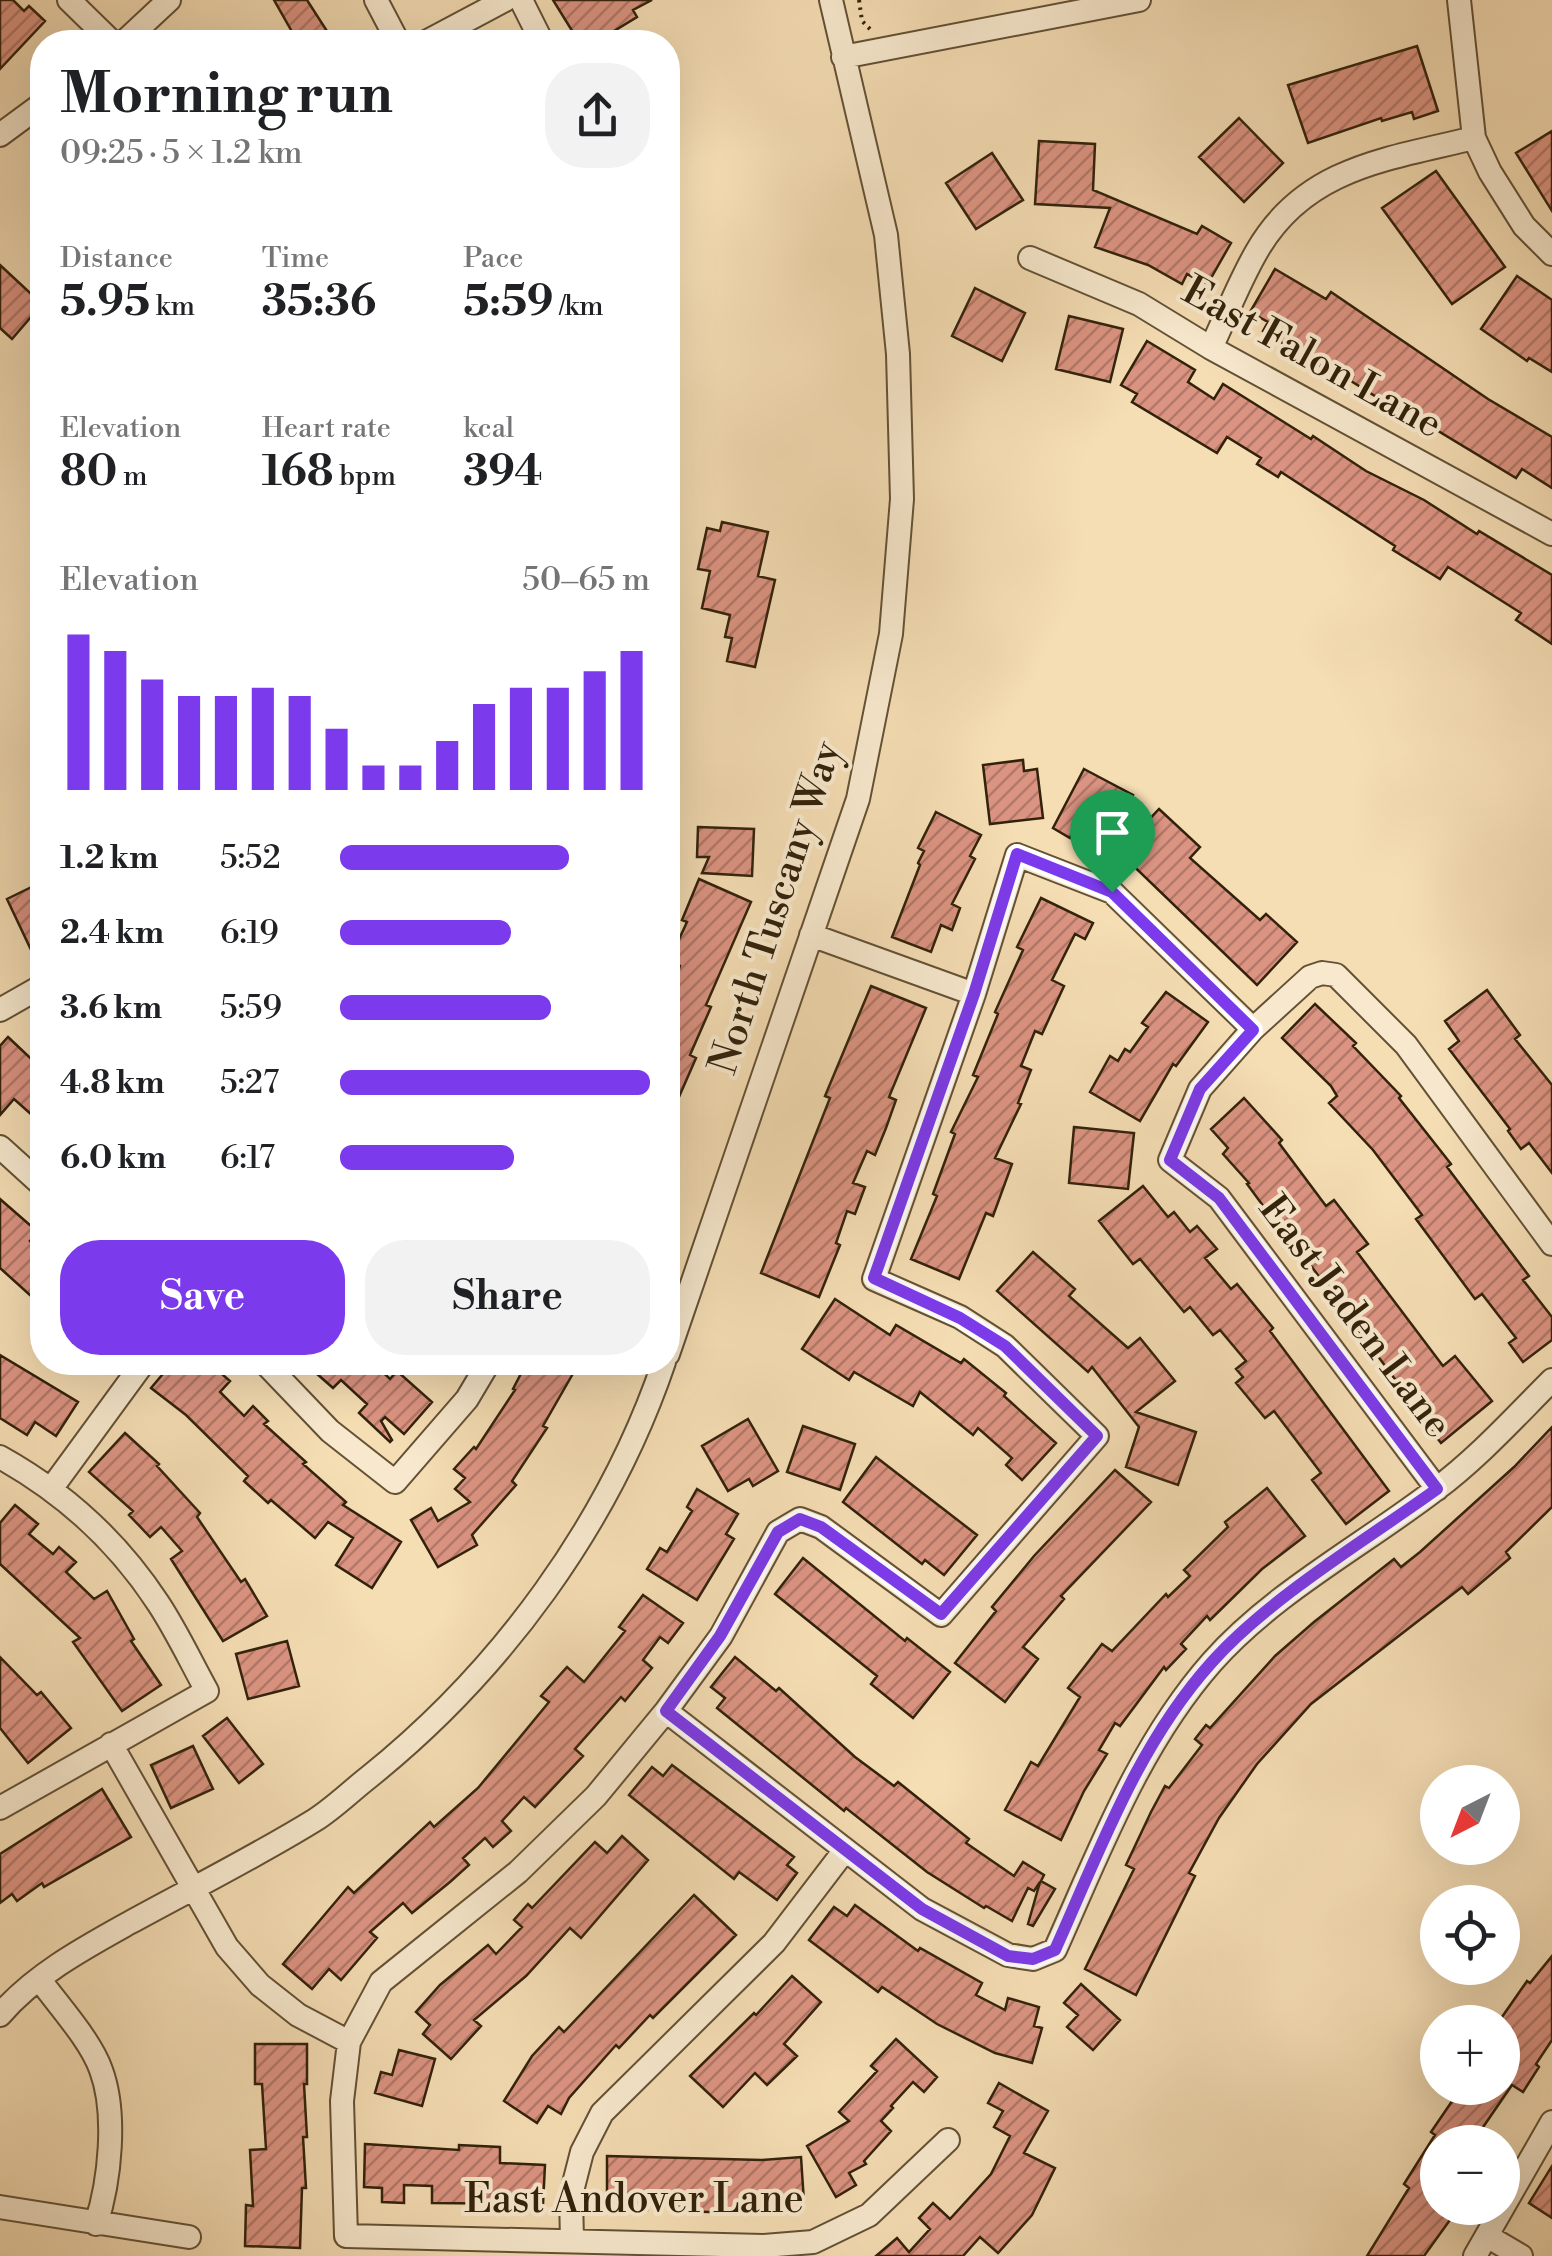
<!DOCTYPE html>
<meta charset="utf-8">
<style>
:root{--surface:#fff;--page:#f2f2f2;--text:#202124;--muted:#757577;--accent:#7c3aed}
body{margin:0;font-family:"Libre Bodoni",serif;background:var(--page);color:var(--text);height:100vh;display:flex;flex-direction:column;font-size:38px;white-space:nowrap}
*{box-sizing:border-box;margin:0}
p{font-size:32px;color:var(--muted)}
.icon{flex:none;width:55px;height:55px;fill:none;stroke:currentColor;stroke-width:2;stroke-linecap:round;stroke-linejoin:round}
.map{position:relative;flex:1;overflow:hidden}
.panel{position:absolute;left:30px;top:30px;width:650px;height:1345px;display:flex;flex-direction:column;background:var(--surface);border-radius:40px;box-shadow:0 10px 40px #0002}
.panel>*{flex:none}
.needle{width:65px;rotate:222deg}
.buttons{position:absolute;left:1420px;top:1765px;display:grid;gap:20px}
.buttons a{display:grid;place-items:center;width:100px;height:100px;border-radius:50%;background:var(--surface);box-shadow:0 10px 40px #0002;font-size:50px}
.pin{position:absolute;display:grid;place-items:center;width:85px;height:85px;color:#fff;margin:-102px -42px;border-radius:50% 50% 50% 0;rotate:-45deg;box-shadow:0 0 10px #0007}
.pin .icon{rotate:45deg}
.round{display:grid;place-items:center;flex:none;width:105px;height:105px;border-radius:40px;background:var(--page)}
.overview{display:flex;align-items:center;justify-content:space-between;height:170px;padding:0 30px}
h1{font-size:55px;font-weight:700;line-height:75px}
.figures{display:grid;grid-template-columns:repeat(3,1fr);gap:15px;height:170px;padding:10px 30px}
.figures div{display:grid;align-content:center}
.figures b{font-size:42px;font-weight:700}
.figures small{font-size:28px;font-weight:400}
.figures p{font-size:28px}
.chart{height:280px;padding:20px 30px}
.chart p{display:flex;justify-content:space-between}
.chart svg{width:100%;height:180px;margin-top:10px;stroke:var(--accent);stroke-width:6}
.cta{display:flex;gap:20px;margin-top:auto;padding:20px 30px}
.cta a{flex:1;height:115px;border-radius:40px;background:var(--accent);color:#fff;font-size:40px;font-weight:700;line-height:115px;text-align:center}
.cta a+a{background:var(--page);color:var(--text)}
ul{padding:0 30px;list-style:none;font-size:32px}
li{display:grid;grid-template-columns:160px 120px 1fr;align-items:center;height:75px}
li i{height:25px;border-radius:12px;background:var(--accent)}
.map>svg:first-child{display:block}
</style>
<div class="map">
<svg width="1552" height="2256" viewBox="0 0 1552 2256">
<defs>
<pattern id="building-hatch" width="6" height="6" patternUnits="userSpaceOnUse" patternTransform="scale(2.5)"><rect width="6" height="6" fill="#dc9482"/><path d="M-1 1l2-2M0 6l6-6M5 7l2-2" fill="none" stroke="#b37869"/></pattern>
</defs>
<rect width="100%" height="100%" fill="#f5ddb4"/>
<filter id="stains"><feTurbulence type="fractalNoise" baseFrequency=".002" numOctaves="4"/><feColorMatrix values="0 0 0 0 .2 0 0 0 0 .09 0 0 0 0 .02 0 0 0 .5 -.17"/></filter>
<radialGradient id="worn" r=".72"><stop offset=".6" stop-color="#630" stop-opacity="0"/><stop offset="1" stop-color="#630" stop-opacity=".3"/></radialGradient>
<path fill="url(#building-hatch)" stroke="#32220b" stroke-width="2.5" d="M0 0H13L24 11 29 6 45 21 0 69Z
M274 0H307L334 42H272L291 30Z
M553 0H652L633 10 637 17 596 42H579Z
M1417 46 1438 111 1414 119 1412 112 1382 121 1381 118 1308 143 1288 85Z
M1239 118 1283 163 1244 202 1199 157Z
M1552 131V211L1516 153Z
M1039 141 1095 144 1093 190 1197 234 1202 226 1231 243 1207 285 1187 274 1182 284 1148 265 1095 247 1110 208 1035 204Z
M992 153 1023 200 976 229 946 183Z
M1436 171 1505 267 1452 304 1382 208Z
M0 265 42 304 12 339 0 328Z
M1275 269 1326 299 1331 292 1488 399 1552 437V488L1522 469 1516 478 1400 408 1399 411 1351 381 1353 377 1325 358 1320 366 1263 331 1268 322 1250 312Z
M1517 276 1552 300V372L1529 358 1527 361 1481 329Z
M975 288 1025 313 1002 361 952 336Z
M1069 316 1123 329 1110 382 1056 369Z
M1147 341 1195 370 1188 382 1214 399 1223 384 1311 439 1313 436 1366 471 1424 500 1477 534 1479 531 1552 575V644L1516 620 1521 613 1448 567 1440 579 1393 550 1395 546 1281 472 1278 477 1257 464 1261 458 1227 437 1217 453 1132 402 1137 394 1121 385Z
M722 522 768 532 758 576 775 580 755 667 727 661 732 638 725 637 730 615 702 608 710 571 698 569 707 528 720 531Z
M1023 760 1024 771 1037 769 1043 818 990 824 983 765Z
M1084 769 1133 795 1105 848 1074 831 1070 838 1053 828Z
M1159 809 1200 847 1190 858 1260 920 1266 914 1297 942 1257 985 1119 852Z
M936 812 981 835 970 856 975 859 952 904 960 908 952 930 941 925 931 952 892 937 920 865 918 863 924 851 918 848Z
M698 827 754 829 752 876 702 873 709 857H697Z
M699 879 751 902 706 1005 711 1007 690 1055 696 1058 668 1122V996L680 966 669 961 687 922 682 920Z
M42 882V971H41L7 899Z
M1041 898 1093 923 1085 939 1075 934 1052 980 1064 986 1042 1034 1035 1031 1021 1066 1031 1070 1018 1103 1021 1104 995 1158 1012 1164 993 1216 986 1213 959 1279 911 1259 937 1196 933 1194 955 1134 951 1132 978 1077 973 1075 998 1014 995 1012 1023 950 1017 947Z
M871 986 926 1008 889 1097 896 1100 886 1128 875 1155 867 1151 853 1183 865 1187 855 1214 847 1211 836 1243 840 1245 819 1297 761 1273 830 1098 825 1096Z
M1487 990 1520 1035 1515 1039 1552 1085V1173L1529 1143 1521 1149 1508 1131 1510 1129 1449 1049 1459 1041 1445 1021Z
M1166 992 1208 1022 1176 1066 1173 1064 1140 1121 1090 1092 1110 1056 1118 1061 1125 1049 1130 1052 1148 1027 1142 1023Z
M1315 1004 1356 1043 1353 1046 1401 1096 1399 1098 1451 1164 1447 1167 1529 1276 1523 1280 1552 1317V1340L1523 1362 1509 1343 1516 1338 1482 1294 1475 1299 1416 1219 1422 1215 1373 1150 1329 1103 1337 1096 1331 1086 1282 1038Z
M8 1037 42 1069V1124L14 1099 0 1115V1046Z
M1244 1098 1282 1140 1279 1143 1326 1206 1334 1200 1368 1244 1357 1252 1443 1366 1455 1356 1492 1401 1441 1443 1427 1425 1436 1418 1406 1381 1400 1386 1283 1228 1281 1230 1247 1184 1249 1183 1223 1154 1228 1148 1211 1129Z
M1074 1127 1134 1133 1128 1189 1069 1183Z
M1143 1186 1168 1217 1174 1212 1190 1232 1197 1226 1217 1249 1205 1258 1231 1289 1237 1284 1273 1328 1270 1331 1389 1491 1346 1524 1312 1480 1321 1473 1274 1411 1265 1418 1236 1383 1243 1377 1236 1369 1246 1361 1220 1330 1213 1335 1190 1307 1184 1312 1140 1259 1133 1264 1099 1221Z
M0 1199 38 1232 30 1241 42 1253V1306L0 1268Z
M1033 1252 1075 1289 1069 1296 1128 1348 1140 1338 1175 1381 1136 1412 1196 1432 1178 1485 1126 1467 1139 1427 1092 1367 1088 1372 997 1291Z
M835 1299 890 1335 896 1325 961 1363 964 1359 1006 1393 1004 1396 1056 1443 1022 1480 1006 1465 1012 1458 978 1428 973 1435 920 1392 913 1406 854 1372 849 1380 802 1349Z
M0 1355 78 1402 56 1436 35 1422 27 1435 0 1418Z
M173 1362H208L230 1381 220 1392 244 1416 253 1406 268 1421 264 1424 306 1462 303 1464 346 1502 343 1505 401 1542 372 1588 336 1565 353 1538 328 1522 315 1538 271 1500 268 1503 244 1481 248 1476 186 1415 151 1388Z
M325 1362H372L390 1379 397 1371 432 1402 404 1434 385 1417 381 1421 392 1440 390 1442 359 1413 367 1404 341 1380 333 1388 316 1373Z
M527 1362H561L575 1370 543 1426 547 1428 512 1481 516 1485 472 1535 477 1545 438 1567 411 1520 431 1508 438 1521 470 1502 455 1489 465 1478 454 1469 474 1447 476 1449 515 1390 513 1389Z
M748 1419 778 1471 753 1486 749 1479 728 1491 702 1446Z
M803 1426 855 1444 840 1490 787 1472Z
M1552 1427V1507L1506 1552 1510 1558 1468 1594 1462 1587 1311 1704 1257 1764 1219 1818 1189 1873 1195 1876 1136 1995 1085 1969 1134 1869 1126 1865 1151 1812 1165 1786 1169 1788 1202 1745 1195 1739 1206 1725 1210 1728 1275 1656 1314 1622 1394 1559 1401 1567 1420 1552 1514 1467Z
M125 1433 159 1464 157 1466 200 1513 197 1517 241 1582 245 1579 267 1616 223 1641 171 1559 182 1551 161 1527 150 1537 129 1515 133 1511 89 1472Z
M876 1457 977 1535 944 1575 925 1560 922 1564 843 1502Z
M1115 1470 1151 1502 1061 1596 1064 1599 1023 1647 1038 1659 1005 1702 955 1663 996 1611 992 1607 1034 1556Z
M1267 1488 1305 1536 1262 1569 1210 1620 1207 1616 1181 1644 1186 1649 1166 1670 1164 1667 1120 1726 1115 1723 1099 1750 1107 1754 1084 1791 1061 1840 1005 1810 1031 1762 1038 1766 1080 1697 1068 1688 1102 1644 1112 1651 1166 1594 1168 1597 1190 1576 1184 1570 1228 1527 1225 1522Z
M697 1489 738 1514 726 1534 734 1539 697 1600 647 1569 660 1548 667 1552 692 1511 687 1507Z
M15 1505 38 1524 29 1534 53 1554 59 1547 76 1562 66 1572 94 1599 107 1591 134 1639 131 1641 161 1685 122 1711 73 1642 80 1638 0 1564V1523Z
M803 1558 905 1641 907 1638 950 1672 913 1718 871 1684 877 1676 775 1594Z
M643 1595 683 1623 668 1643 660 1637 643 1660 652 1668 625 1701 621 1697 575 1749 583 1756 535 1807 524 1797 502 1821 511 1831 493 1847 485 1838 463 1858 469 1865 450 1882 412 1913 403 1903 370 1932 377 1938 341 1980 329 1969 312 1989 283 1964 348 1887 354 1893 430 1822 434 1827 478 1788 549 1702 541 1696 567 1667 584 1682 625 1631 619 1627Z
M287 1641 299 1686 248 1699 236 1654Z
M0 1657 37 1695 41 1692 71 1728 28 1763 0 1728Z
M735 1657 776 1691 779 1688 855 1757 894 1786 898 1782 969 1839 966 1843 1014 1876 1023 1862 1044 1875 1041 1881 1055 1889 1033 1926 1028 1924 1040 1882 1034 1891 1028 1888 1012 1921 986 1906 984 1908 927 1872 846 1808 844 1811 717 1708 725 1698 711 1687Z
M227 1718 263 1764 239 1783 203 1736Z
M193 1746 213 1789 171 1808 151 1765Z
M672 1765 794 1857 787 1865 797 1873 777 1900 739 1872 734 1879 629 1795 652 1767 663 1776Z
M102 1789 131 1837 44 1887 42 1883 17 1901 12 1894 0 1903V1854Z
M622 1836 648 1860 581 1938 570 1928 526 1976 474 2020 481 2026 451 2059 423 2034 430 2025 416 2012 440 1985 488 1945 496 1954 522 1927 514 1920 528 1904 532 1908 595 1842 607 1853Z
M694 1895 736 1935 653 2018 650 2015 619 2048 616 2045 569 2098 561 2114 548 2106 537 2123 504 2101 532 2056 559 2027 564 2032Z
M855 1905 918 1951 920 1948 982 1983 976 1995 1005 2010 1008 1998 1039 2007 1034 2026 1042 2028 1032 2063 995 2053 937 2024 882 1987 878 1992 809 1940 834 1907 847 1916Z
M1552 1956V2040L1536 2064 1539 2067 1523 2092 1512 2085 1479 2133 1493 2142H1438V2208L1455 2213 1424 2256H1367L1409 2188 1404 2184 1435 2135 1431 2132 1461 2088H1502V2017L1527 1981 1530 1983Z
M792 1976 821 2002 784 2044 797 2056 767 2085 755 2073 723 2107 690 2076 754 2013 756 2015Z
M1081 1984 1120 2020 1093 2050 1067 2027 1078 2015 1064 2003Z
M896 2039 937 2077 924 2092 913 2082 891 2106 893 2108 881 2121 891 2131 864 2161 866 2164 849 2173 856 2185 836 2197 807 2146 849 2121 839 2112 877 2071 871 2066Z
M255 2044H307V2084H304L307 2137H303L306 2188H302L300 2248 245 2246 246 2205 253 2206 250 2150 266 2149 262 2084H255Z
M399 2050 435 2059 422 2106 375 2093 381 2072 392 2075Z
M999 2083 1048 2111 1024 2153 1055 2168 1032 2215 998 2253 980 2237 963 2256H876L897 2238 909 2252 930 2229 919 2218 933 2203 950 2219 991 2174 1010 2136 994 2127 1003 2111 988 2103Z
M365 2144 459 2150V2145L500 2147V2163L545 2165 543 2204 432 2203V2186L404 2185V2203L382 2202V2188L364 2187Z
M607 2156 762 2160 801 2157 804 2202 745 2205V2213L675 2211V2201L647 2200V2210L622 2209V2197H607Z
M1552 2166V2218L1529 2203Z"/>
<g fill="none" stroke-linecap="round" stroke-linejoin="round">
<g stroke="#635135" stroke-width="26">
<path id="minor" d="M69 0 112 42
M376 0 398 42
M521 0 542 42
M1459 0 1474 138 1490 172 1524 226 1552 254
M124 42 169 0
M426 42 505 0
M843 57 1139 0
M0 135 42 104
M1030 258 1139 304 1211 348 1552 534
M1211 348C1226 316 1239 282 1257 251 1305 167 1389 159 1474 138
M811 935 974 994
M0 1010 42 986
M0 1147 42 1185
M668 1354 858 799 891 634 902 499 898 354 886 235 831 0
M264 1362 330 1431 395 1482 467 1399 489 1362
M0 1457C63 1492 118 1542 158 1603 176 1630 191 1662 207 1691L0 1808
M51 1489 144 1362
M1437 1489 1219 1198 1170 1160 1200 1089 1253 1029 1310 977 1322 973 1336 975 1406 1045 1552 1244
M666 1711 922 1909 1008 1955 1033 1959 1055 1950C1100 1850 1139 1745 1212 1662 1273 1593 1362 1546 1435 1490 1478 1458 1514 1418 1552 1380
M111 1744 227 1947 260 1985 298 2015 349 2042
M40 1980C59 2006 91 2041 101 2070 117 2113 110 2181 96 2224
M0 2015C34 1975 84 1948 129 1923 191 1889 255 1857 315 1820 334 1808 351 1791 369 1777 501 1671 609 1524 664 1362
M948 2140 869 2215 813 2242 764 2246 346 2236 342 2101 349 2042 381 1982 518 1872 596 1796 666 1711 721 1636 778 1532 800 1519 821 1527 941 1615 1097 1436 1005 1346 960 1317 874 1279 974 994 1017 855 1112 892 1253 1029
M0 2207 189 2237
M1487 2236 1521 2256
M572 2241 571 2195 582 2152 602 2113 774 1943 845 1850
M1475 2256 1552 2122"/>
</g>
<path stroke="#32220b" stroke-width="4" stroke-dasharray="2.5 5" stroke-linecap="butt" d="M859 0 862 21 872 31"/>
<use href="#minor" stroke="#f8e9ce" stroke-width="22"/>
</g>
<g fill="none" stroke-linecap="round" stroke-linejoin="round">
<g stroke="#fff" stroke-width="20">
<path id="route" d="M1017 854 1112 892 1253 1030 1200 1089 1170 1160 1219 1198 1437 1489C1366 1540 1269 1598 1212 1662 1138 1744 1100 1850 1055 1950L1033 1959 1008 1956 922 1909 666 1711 720 1636 778 1532 800 1519 821 1527 941 1614 1097 1436 1005 1346 960 1318 874 1278 974 994Z"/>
</g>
<use href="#route" stroke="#7c3aed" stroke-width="12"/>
</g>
<g text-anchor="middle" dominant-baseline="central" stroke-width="8" stroke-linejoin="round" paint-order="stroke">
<g font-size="40" fill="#32220b" stroke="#f8e9ce">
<text transform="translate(1312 358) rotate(29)">East Falon Lane</text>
<text transform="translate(776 908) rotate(-72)">North Tuscany Way</text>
<text transform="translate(1355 1317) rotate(53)">East Jaden Lane</text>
<text x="634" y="2200">East Andover Lane</text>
</g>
</g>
<rect width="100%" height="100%" filter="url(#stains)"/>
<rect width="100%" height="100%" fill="url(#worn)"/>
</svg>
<div class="buttons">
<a><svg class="needle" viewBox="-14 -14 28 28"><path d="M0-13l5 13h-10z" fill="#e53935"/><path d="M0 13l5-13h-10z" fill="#757577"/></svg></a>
<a><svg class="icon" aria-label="locate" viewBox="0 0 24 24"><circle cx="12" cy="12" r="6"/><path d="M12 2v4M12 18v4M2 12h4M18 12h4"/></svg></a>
<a>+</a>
<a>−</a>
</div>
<div class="pin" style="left:1112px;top:892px;background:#1e9e55"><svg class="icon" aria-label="arrive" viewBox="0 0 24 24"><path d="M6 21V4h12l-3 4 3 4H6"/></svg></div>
<section class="panel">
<div class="overview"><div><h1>Morning run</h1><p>09:25 · 5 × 1.2 km</p></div><a class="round"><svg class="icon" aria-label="share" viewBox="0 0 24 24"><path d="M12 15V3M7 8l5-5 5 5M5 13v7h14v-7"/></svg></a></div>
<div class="figures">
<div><p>Distance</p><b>5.95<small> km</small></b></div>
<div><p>Time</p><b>35:36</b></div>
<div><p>Pace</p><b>5:59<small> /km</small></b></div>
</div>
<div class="figures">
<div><p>Elevation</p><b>80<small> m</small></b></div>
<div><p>Heart rate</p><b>168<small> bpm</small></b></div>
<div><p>kcal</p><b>394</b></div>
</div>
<div class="chart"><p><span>Elevation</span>50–65 m</p>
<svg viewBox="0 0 160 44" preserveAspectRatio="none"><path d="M5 44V6M15 44V10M25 44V17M35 44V21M45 44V21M55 44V19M65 44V21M75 44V29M85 44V38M95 44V38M105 44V32M115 44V23M125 44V19M135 44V19M145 44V15M155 44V10"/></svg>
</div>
<ul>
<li><b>1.2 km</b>5:52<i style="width:74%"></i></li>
<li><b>2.4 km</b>6:19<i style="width:55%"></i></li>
<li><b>3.6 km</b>5:59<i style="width:68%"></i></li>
<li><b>4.8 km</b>5:27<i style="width:100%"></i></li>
<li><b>6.0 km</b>6:17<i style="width:56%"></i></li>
</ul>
<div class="cta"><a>Save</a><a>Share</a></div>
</section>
</div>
